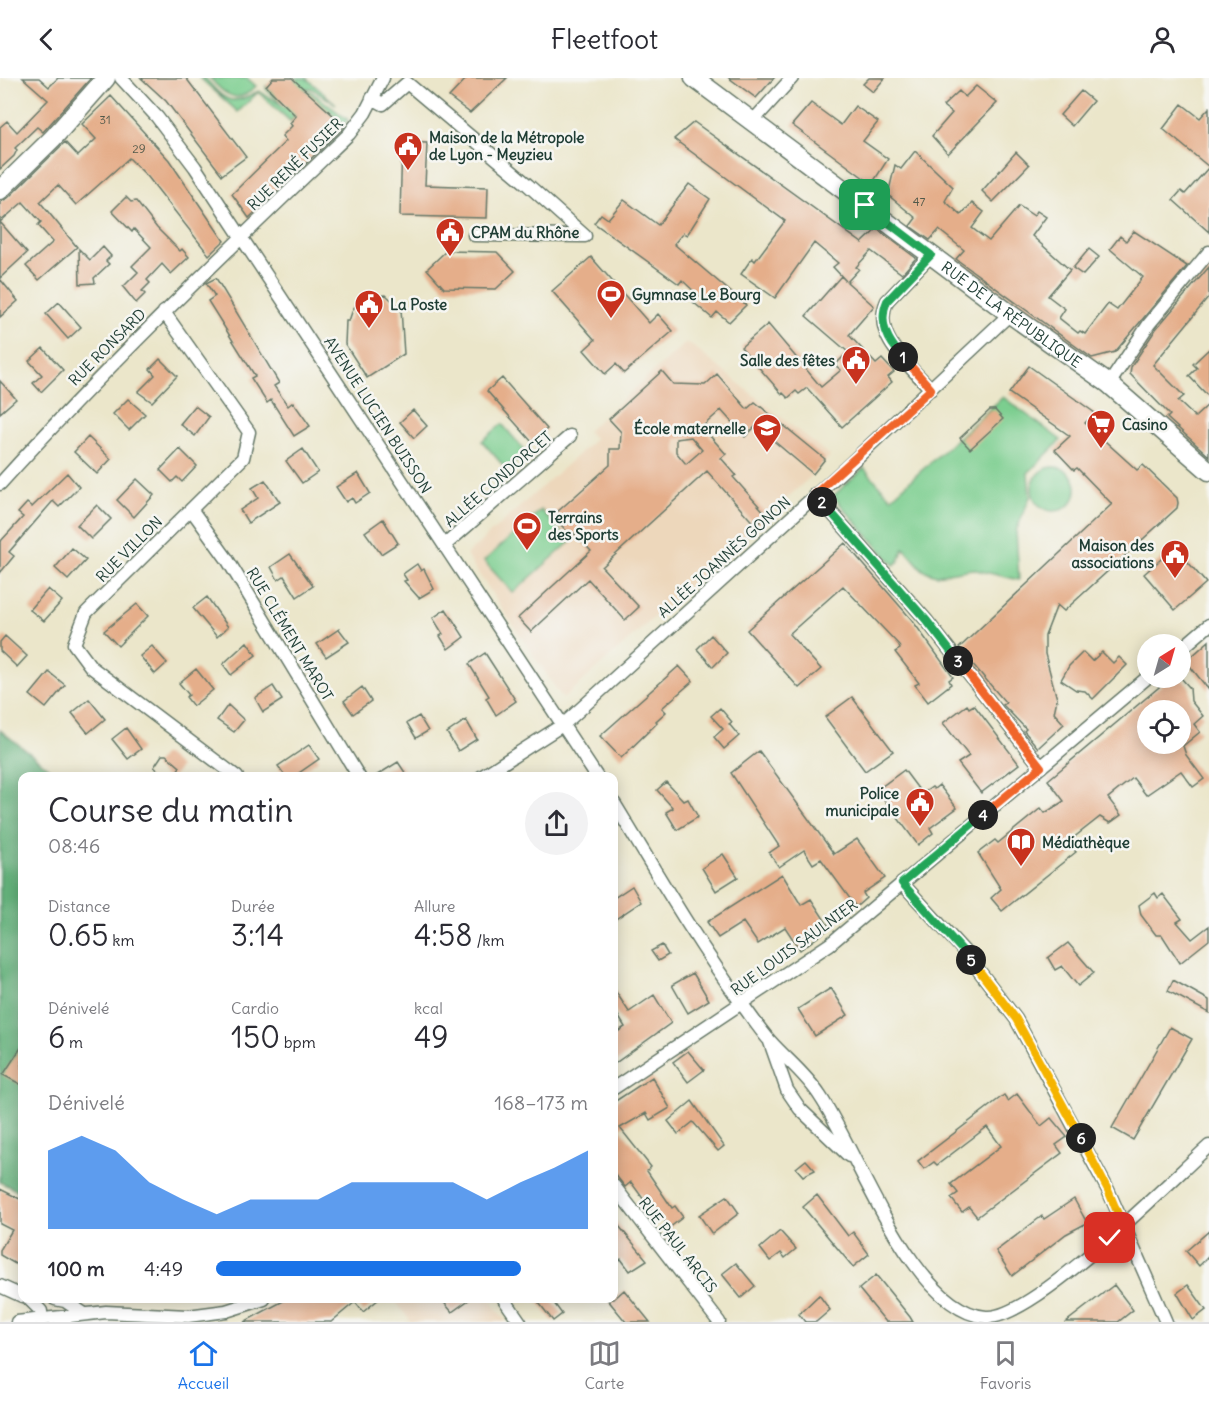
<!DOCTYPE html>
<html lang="fr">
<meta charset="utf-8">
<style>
:root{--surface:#fff;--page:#f2f2f3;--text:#2b2b33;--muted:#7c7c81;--line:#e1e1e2;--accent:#1a73e8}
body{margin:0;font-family:Delius,sans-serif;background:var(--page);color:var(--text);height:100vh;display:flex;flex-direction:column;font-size:22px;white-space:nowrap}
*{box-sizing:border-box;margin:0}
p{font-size:20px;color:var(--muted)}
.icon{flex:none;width:33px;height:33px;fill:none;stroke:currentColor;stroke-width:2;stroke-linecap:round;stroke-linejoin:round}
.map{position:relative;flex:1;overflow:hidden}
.sheet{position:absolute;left:18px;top:694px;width:600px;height:531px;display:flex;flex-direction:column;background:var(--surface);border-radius:12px;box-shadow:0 3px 15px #0003}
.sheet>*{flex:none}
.needle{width:39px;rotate:37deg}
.tools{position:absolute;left:1137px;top:556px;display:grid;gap:12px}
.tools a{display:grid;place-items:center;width:54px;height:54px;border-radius:50%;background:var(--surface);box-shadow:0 3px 15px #0003;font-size:30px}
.pin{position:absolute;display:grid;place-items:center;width:51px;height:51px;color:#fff;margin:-26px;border-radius:12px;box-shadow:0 3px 9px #0006}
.km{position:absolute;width:30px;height:30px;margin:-15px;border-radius:50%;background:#222;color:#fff;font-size:16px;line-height:30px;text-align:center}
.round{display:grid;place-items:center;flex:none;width:63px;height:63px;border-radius:32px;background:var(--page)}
.summary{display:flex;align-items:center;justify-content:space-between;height:102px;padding:0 30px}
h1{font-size:33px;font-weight:600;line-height:45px}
.metrics{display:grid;grid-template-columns:repeat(3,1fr);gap:9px;height:102px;padding:6px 30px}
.metrics div{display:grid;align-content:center}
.metrics b{font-size:30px;font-weight:600}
.metrics small{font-size:16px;font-weight:400}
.metrics p{font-size:16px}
.chart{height:168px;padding:12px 30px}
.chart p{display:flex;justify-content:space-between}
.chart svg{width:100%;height:108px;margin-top:6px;fill:var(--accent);opacity:.7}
ul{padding:0 30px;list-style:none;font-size:20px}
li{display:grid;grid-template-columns:96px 72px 1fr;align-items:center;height:45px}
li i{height:15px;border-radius:8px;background:var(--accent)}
header{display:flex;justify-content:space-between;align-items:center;height:78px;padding:0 30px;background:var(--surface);font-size:27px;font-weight:600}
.menu{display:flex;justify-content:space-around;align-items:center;height:84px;border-top:2px solid var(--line);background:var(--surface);font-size:16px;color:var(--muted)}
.menu a{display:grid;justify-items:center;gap:3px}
.menu .current{color:var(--accent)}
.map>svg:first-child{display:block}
</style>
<header><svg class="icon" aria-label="back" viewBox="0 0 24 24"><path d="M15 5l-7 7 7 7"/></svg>Fleetfoot<svg class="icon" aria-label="person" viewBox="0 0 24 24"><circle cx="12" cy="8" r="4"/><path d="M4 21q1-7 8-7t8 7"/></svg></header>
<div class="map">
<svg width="1209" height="1244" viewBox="0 0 1209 1244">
<rect width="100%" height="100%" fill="#f6f6f2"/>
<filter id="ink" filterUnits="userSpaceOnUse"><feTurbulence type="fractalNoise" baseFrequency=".0167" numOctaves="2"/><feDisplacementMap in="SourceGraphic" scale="12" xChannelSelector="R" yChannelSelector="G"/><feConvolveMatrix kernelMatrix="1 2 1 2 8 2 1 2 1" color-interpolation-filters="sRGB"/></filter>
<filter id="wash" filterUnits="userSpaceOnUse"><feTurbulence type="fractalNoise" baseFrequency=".008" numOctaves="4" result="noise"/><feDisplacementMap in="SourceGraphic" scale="24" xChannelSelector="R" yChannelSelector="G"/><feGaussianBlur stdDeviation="1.35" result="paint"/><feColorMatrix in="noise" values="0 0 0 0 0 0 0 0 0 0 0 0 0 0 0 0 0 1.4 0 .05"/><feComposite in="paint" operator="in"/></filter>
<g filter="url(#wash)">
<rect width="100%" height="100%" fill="#ebe6ca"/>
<path fill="#edd7bb" d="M687 264 830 378 817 393 563 621 466 477 592 364 595 361 587 353Z
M394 1221H489L506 1244H411Z"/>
<path fill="#7bce8f" stroke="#4d8662" stroke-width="1.5" d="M200 0H205C225 23 230 29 259 13L285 29 293 27 304 13H310L348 42 343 46 308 15 291 44 258 14 238 34Z
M210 0H247L256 8C238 28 224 17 210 0Z
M297 0H306L336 26 311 10 300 12 285 25 277 22 266 11V8L279 19Z
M1003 319 1061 362 1028 395 1030 419 1016 453 1019 502 972 491 936 497 923 492 904 470 899 483 894 487 833 418 864 390 891 420Z
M502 346 526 374 507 392 482 363Z
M1032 411a22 22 0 1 1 44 0a22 22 0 1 1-44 0Z
M541 432 570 464 513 515 484 483Z"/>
<path fill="#64b17a" stroke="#427757" stroke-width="1.5" d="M0 652 60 699H22V1115L0 1104Z"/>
<g id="blocks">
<path fill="#e5ae8a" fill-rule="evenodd" d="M23 0H39L49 9 58 0H91L43 54 37 49 15 70 17 72 14 78 0 91V49L7 43 17 54 48 22Z
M141 0H186L246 79 222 97 166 23Z
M273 0H292L345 48 249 140 232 116 286 63 282 58 292 48 290 45 296 38 266 8Z
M467 0H507L470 35 449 19Z
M729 0H774L756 20Z
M869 0H885L873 14 863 6Z
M976 8 997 25 948 76 932 58 952 35 943 28 959 13 965 19Z
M1081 13 1093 23 1072 48 1060 37Z
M111 18 169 82 224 163 209 177 148 99 129 80 76 127 58 107 40 124 77 169 39 202 26 188 53 164 38 147 41 144 23 124 0 144 27 175 0 200V124L8 120 65 64 78 78 96 61 82 46Z
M811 25 841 47 855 28 878 44 863 63 888 81 872 106 792 47Z
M1182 26 1200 40 1209 30V154L1173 122 1181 113 1185 116 1209 89 1163 51Z
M694 44 862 165 877 151 916 180 902 196 871 173 856 189 859 191 847 204 874 228 849 257 876 286 882 281 894 294 888 299 892 304 842 349 807 310 799 316 796 313 788 320 783 315 782 316 741 269 768 246 821 309 841 292 835 287 848 274 806 238 841 198 846 203 833 189 838 185 814 165 775 220 741 196 752 180 755 183 785 143 674 61Z
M402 64 427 65 425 107 488 109 487 140 400 138Z
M915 73 953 109 945 123 961 137 972 125 984 134 972 150 989 163 1019 128 1034 138 1037 133 1046 139 1032 158 1070 192 1048 218 1065 231 1059 240 1078 255 1080 253 1085 256 1108 226 1117 232 1143 199 1110 171 1120 158 1126 163 1134 153 1187 188 1115 274 1092 280 956 181 964 172 939 152 930 162 910 148 916 140 888 117 895 87 901 91Z
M1016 74 1029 87 993 124 982 113Z
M689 106 710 121 687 157 683 155 674 166 746 227 729 244 717 234 712 240 693 224 699 218 682 202 679 206 594 145 601 136 608 141 624 122 658 147Z
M126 119 131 124 136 123 157 150 180 173 182 171 189 179 171 196 162 186 147 202 150 205 142 213 145 216 136 225 123 209 138 194 132 188 151 169 134 151 132 154 112 133Z
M103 169 111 178 106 183 109 186 94 200 95 205 80 206 79 171 90 182Z
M1089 171 1099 179 1083 197 1073 190Z
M446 173 497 174 515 193 496 211 444 210 427 191Z
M591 179 649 245 658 236 673 253 624 295 616 286 605 296 584 272 595 262 552 213Z
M1209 189V219L1153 287 1184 318 1178 323 1195 339 1209 326V378L1167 340 1170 337 1130 296 1131 289 1156 251Z
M216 200 279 305 274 308 288 328 293 324 310 348 294 358 271 322 267 325 251 300 255 298 208 223 215 218 206 205Z
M0 201 18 223 0 239Z
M386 217 401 231 404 276 367 300 345 266 346 243H349L353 231 359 223 370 218Z
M59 224 81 249 68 261 46 236Z
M43 270 63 292 41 314 33 305 42 297 29 283Z
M1209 271V319L1189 298 1197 290 1193 286Z
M160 281 177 298 152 324 138 314 155 297 150 291Z
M1029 288 1095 335 1085 345 1137 392 1143 387 1177 420 1178 425 1177 430 1064 533 1057 527 1045 558V576L1057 621 1054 635 1064 646 1038 670 1024 653 1026 651 1003 627 1006 625 959 570 1112 426 1077 390 1074 392 1055 372 1070 358 1009 315Z
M662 293 673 306 705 307 717 296 747 331 755 324 825 381 813 396 756 348 745 359 721 332 702 349 726 376 721 380 736 397 733 399 767 437 756 448 707 393 602 489 639 529 625 542 588 501 531 554 518 540 591 473 574 455 571 458 563 449 558 444 562 441 556 435 610 387V371H620L621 354 609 341ZM691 359 702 372 686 386 676 374V361Z
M502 300 547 351 532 364 487 313Z
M0 303 16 321 0 335Z
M128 321 145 336 129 352 113 336Z
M195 328 209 339 195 358 180 346Z
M413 332 427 348 414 360 400 344Z
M990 332H995L1003 341 970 371 960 360Z
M88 359 111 381 97 396 74 374Z
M180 371 197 388 182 404 177 399 172 404 160 392Z
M303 371 318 394 302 405 286 383Z
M67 395 79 409 59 429 53 423 9 474 14 478 0 495V464L23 439 18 435 27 425 32 429Z
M358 395 370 415 355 425 352 420 346 424 336 409Z
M137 401 154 417 134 439 117 422Z
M265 402 280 424 248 445 240 432 258 420 252 410Z
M97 427 111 441 91 461 77 447Z
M383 441 398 465 381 476 365 454Z
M845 465 912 542 953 599 949 602 951 606 928 624 915 607 919 605 895 574 900 571 899 567 843 508 789 556 821 591 799 610 747 552Z
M1175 469 1206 505 1175 532 1144 496Z
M72 470 86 482 68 502 55 490Z
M290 476 313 508 297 519 284 498 278 502 271 489Z
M417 486 421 493 424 491 434 511 419 520 404 503 407 502 403 496Z
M48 511 62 523 44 543 30 532Z
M207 519 228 549 217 559 193 530Z
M137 526 148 538 118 568 104 553Z
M446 531 464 559 448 571 440 558 443 556 433 540Z
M339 551 349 564 326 579 317 566Z
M711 557 727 575 713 589 697 571Z
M5 558 27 578 17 589 0 573V564Z
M1209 563V612L1189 587 1190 580Z
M247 564 256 577 231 597 223 586Z
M152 568 167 585 155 596 140 578Z
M1083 574 1092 583 1102 574 1113 585 1119 579 1127 587 1093 621 1085 613 1076 612 1061 602 1069 588Z
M485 575 516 623 496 637 486 620 489 618 469 586Z
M679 588 693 603 662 630 666 634 656 643 657 645 621 680 600 658Z
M196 591 213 612 193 628 186 619 189 617 179 605Z
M49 594 65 607 46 630 30 617Z
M1170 600H1181L1190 610 1191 623 1203 638 1194 646 1200 654 1183 668 1186 677 1204 701 1193 709 1181 693 1146 717 1133 700 1108 720 1121 737 1110 745 1100 739 1068 764 1076 774 1002 833 991 820 1001 811 978 775 995 762 998 765 1041 730 1045 735 1064 723 1048 702ZM1148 633H1180V666H1148Z
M273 608 282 622 263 634 255 620Z
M362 609 371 623 353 636 344 623Z
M852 619 893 673 865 693 825 639Z
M89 621 105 641 88 655 72 635Z
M228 627 244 642 234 654 217 642Z
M967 627 969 630 974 627 1019 686 981 715 958 685 969 678 943 645Z
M720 630 732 644 729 646 739 658 724 671 714 659 723 651 711 638Z
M419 638 428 653 416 660 407 645Z
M466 642 477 661 458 673 447 655Z
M126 650 141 671 128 681 112 661Z
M309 667 319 681 293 699H286L278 688Z
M759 673 834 776 857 761 885 800 863 815 866 820 856 829 821 781 813 786 804 772 779 789 769 775 779 768 731 695Z
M162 677H166L180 689 173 699H166L154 689Z
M398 684 408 699H374Z
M904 692 922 716 932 709 934 711 939 707 957 730 930 750 933 755 918 767 877 712Z
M666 704 684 723 688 721 698 739 677 752 666 734 673 730 657 712Z
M723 776 738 799 716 813 702 790Z
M782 796 801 827 811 821 830 850 800 872 785 849 758 866 743 844 718 860 707 844Z
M632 808 641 824 614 842V820Z
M1155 815 1158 820 1163 816 1182 841 1177 844 1192 861 1209 848V862L1180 885 1162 857H1156L1141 837 1139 827Z
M1068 865 1094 895 1078 908 1062 888 1055 892 1048 880Z
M662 867 668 877 658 883 651 873Z
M693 895 709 922 688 935 672 907Z
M1173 902 1209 922V935L1168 913Z
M831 910 848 937 815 958 798 931Z
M614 911 629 934 654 917 671 945 614 986V956L625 949 614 931Z
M1170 949 1192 961 1133 1062 1112 1050Z
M22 968V1007L3 997Z
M688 973 704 992 688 1004 673 984Z
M652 999 670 1030 650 1042 646 1035 620 1050 651 1089 647 1093 672 1130 675 1128 683 1139 669 1150 661 1138 657 1140 631 1104 625 1109 614 1095V1024Z
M1017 1016 1041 1048 1051 1040 1067 1059 1056 1067 1062 1075 977 1139 969 1129 962 1134 951 1120 958 1115 951 1106 1001 1068 987 1049 937 1087 934 1084 924 1091 918 1083 1004 1017 1008 1023Z
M692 1023 724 1068 718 1073 693 1044 678 1056 668 1043Z
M806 1082 815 1092 803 1098 796 1090Z
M0 1111 22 1122V1190L0 1177V1172L12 1152 0 1146Z
M817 1117 848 1158 853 1154 869 1176 853 1189 803 1129Z
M727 1118 739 1135 712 1156 699 1137Z
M1074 1121 1087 1145 1066 1156 1012 1198 996 1173 1042 1138 1044 1141Z
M614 1142 647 1182 630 1193 621 1181 618 1183 614 1177Z
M780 1153 796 1171 785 1180 781 1175 770 1183 760 1170Z
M1209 1153V1178L1199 1188 1186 1173Z
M736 1185 755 1208 741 1220 722 1196Z
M876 1197 910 1239 913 1244H886L859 1211Z
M1114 1207 1133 1232 1118 1244H1066Z
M1188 1207 1206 1232 1193 1242 1177 1215Z
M624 1212 633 1223 650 1244H626L607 1221H614Z
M819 1217 830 1232 816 1244H805L799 1236Z
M287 1221H379L363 1234 355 1224 331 1244H244Z
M441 1221H470L452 1234Z
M536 1221H551L562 1236 553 1243Z"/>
</g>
</g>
<g filter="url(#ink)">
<use href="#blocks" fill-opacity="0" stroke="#667868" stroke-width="1.5"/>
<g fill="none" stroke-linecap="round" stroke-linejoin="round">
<g stroke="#667868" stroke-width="15">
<path id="street" d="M121 0 157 39 195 89 597 699
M372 20 383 26 407 5 528 107 585 158
M753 43 792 0
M474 157 585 158
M164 234 249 354 243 380 86 535 74 566 91 589 237 699
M1109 306 1149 246 1209 174
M931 311C910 287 871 259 887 223L931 177
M0 406C111 283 230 170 349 56L365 35 383 0
M815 416 927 543 1041 689
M191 431 227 481 359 699
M445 467 570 358
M1180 572 1209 547
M481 699 564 646 850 386 1010 236
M614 725C655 792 695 862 742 926 751 938 760 952 770 963 787 982 806 996 820 1018 857 1072 912 1233 986 1239 1032 1243 1170 1103 1209 1068
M902 805 964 873 1016 941 1108 1112 1166 1244
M770 964 787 1012 800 1031 849 1078
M614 1010 830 866 1148 599
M614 1108 719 1244
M0 1208 22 1218
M29 1221 41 1233V1241
M55 1221 65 1223 83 1235
M504 1221 520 1244
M17 1244 106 1234 188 1238 226 1233 264 1221"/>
</g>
<g stroke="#667868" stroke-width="21">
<g id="secondary">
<path id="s1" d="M694 0 1010 236 1109 306 1209 393"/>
<path d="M0 112 53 60 106 0"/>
</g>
</g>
<use href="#street" stroke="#fff" stroke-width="12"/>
<use href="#secondary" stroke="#fff" stroke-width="18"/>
</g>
</g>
<g fill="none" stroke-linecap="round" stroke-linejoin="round" filter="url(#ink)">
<g stroke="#fff" stroke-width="12">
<path id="split-1" d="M865 127 931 177 887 223C878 244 888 264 903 279"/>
</g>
<g stroke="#fff" stroke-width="12">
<path id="split-2" d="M822 424 815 416 931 311 903 279"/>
</g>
<g stroke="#fff" stroke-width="12">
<path id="split-3" d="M822 424 927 543 958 583"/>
</g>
<g stroke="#fff" stroke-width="12">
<path id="split-4" d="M958 583 1041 689 983 737"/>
</g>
<g stroke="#fff" stroke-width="12">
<path id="split-5" d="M971 882 902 805 983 737"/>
</g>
<g stroke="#fff" stroke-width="12">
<path id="split-6" d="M971 882 1016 941 1081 1060"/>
</g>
<g stroke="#fff" stroke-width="12">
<path id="split-7" d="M1081 1060 1108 1112 1123 1148 1110 1160"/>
</g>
<use href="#split-1" stroke="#22a559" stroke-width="8"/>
<use href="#split-2" stroke="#f0652b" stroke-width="8"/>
<use href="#split-3" stroke="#22a559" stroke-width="8"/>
<use href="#split-4" stroke="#f0652b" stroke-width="8"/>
<use href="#split-5" stroke="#22a559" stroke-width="8"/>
<use href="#split-6" stroke="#f5b400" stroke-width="8"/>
<use href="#split-7" stroke="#f5b400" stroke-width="8"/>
</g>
<defs>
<g id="civic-pin" transform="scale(1.5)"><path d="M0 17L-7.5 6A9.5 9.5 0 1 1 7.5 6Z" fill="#c8321e" stroke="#f6f6f2"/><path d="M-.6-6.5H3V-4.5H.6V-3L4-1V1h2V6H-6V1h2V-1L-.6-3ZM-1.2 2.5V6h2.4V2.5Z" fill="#fff"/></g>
<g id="stadium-pin" transform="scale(1.5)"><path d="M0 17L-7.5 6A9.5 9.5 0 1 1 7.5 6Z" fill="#c8321e" stroke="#f6f6f2"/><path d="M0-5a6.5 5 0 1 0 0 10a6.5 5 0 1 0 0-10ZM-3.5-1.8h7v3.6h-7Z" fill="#fff"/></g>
<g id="supermarket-pin" transform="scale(1.5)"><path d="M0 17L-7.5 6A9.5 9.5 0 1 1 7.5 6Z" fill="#c8321e" stroke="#f6f6f2"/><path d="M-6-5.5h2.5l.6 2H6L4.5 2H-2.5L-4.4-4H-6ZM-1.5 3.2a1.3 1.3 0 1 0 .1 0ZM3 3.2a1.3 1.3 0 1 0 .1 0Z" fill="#fff"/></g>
<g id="school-pin" transform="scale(1.5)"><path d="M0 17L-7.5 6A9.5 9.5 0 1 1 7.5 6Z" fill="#c8321e" stroke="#f6f6f2"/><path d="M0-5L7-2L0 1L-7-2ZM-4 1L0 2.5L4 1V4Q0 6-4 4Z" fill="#fff"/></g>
<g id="library-pin" transform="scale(1.5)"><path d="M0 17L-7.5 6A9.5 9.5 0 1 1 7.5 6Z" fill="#c8321e" stroke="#f6f6f2"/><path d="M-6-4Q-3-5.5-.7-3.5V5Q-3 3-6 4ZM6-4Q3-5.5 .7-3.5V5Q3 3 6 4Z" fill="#fff"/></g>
</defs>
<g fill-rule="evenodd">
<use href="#civic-pin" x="408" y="68"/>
<use href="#civic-pin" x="450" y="154"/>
<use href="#stadium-pin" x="611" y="216"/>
<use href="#civic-pin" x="369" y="226"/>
<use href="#civic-pin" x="856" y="282"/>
<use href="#supermarket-pin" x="1101" y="346"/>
<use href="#school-pin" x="767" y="350"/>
<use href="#stadium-pin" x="527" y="448"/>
<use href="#civic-pin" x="1175" y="476"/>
<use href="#civic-pin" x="920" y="724"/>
<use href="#library-pin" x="1021" y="764"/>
</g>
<g text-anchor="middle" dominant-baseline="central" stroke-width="5" stroke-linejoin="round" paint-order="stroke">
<g font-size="12" fill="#50594a">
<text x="105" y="41">31</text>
<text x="139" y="70">29</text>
<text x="919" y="123">47</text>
</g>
<g font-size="15" font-weight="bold" fill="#1f3d34" stroke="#f6f6f2" text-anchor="start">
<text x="429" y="59">Maison de la Métropole<tspan x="429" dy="17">de Lyon - Meyzieu</tspan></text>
<text x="471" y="154">CPAM du Rhône</text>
<text x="632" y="216">Gymnase Le Bourg</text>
<text x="390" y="226">La Poste</text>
<text x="835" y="282" text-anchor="end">Salle des fêtes</text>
<text x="1122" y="346">Casino</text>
<text x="746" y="350" text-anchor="end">École maternelle</text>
<text x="548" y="439">Terrains<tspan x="548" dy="17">des Sports</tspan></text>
<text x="1154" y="467" text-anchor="end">Maison des<tspan x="1154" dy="17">associations</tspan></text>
<text x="899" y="715" text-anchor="end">Police<tspan x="899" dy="17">municipale</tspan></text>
<text x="1042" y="764">Médiathèque</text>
</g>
<g font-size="15" fill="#1f3d34" stroke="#f6f6f2">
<text transform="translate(295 86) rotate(-44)">RUE RENÉ FUSIER</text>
<text stroke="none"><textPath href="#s1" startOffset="396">RUE DE LA RÉPUBLIQUE</textPath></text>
<text transform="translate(107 269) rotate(-45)">RUE RONSARD</text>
<text transform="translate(378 337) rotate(57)">AVENUE LUCIEN BUISSON</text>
<text transform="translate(498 401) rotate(-41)">ALLÉE CONDORCET</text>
<text transform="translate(129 471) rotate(-45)">RUE VILLON</text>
<text transform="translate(724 479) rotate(-42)">ALLÉE JOANNÈS GONON</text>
<text transform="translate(290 556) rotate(59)">RUE CLÉMENT MAROT</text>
<text transform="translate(794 869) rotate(-36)">RUE LOUIS SAULNIER</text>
<text transform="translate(678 1167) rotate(52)">RUE PAUL ARCIS</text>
</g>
</g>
</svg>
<div class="tools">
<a><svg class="needle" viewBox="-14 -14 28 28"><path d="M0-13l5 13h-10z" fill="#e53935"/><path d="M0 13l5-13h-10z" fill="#7c7c81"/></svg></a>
<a><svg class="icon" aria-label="locate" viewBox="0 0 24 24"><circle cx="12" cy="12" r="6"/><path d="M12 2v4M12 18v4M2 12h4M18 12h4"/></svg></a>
</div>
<div class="pin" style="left:865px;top:127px;background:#1e9e55"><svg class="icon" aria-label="arrive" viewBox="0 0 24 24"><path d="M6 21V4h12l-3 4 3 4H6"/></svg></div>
<div class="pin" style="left:1110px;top:1160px;background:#d93025"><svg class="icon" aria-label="check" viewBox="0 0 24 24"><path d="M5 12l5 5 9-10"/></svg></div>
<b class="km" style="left:903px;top:279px">1</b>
<b class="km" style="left:822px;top:424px">2</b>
<b class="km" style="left:958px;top:583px">3</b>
<b class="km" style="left:983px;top:737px">4</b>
<b class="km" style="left:971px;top:882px">5</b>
<b class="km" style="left:1081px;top:1060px">6</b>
<section class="sheet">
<div class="summary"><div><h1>Course du matin</h1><p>08:46</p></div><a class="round"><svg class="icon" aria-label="share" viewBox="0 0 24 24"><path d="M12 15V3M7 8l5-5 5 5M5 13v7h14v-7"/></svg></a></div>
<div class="metrics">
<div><p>Distance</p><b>0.65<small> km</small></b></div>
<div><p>Durée</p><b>3:14</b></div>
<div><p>Allure</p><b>4:58<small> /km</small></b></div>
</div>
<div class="metrics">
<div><p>Dénivelé</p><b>6<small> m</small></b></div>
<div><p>Cardio</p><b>150<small> bpm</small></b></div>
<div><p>kcal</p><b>49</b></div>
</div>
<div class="chart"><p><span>Dénivelé</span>168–173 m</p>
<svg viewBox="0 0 160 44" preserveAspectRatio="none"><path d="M0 44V12L10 6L20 12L30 25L40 32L50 38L60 32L70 32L80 32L90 25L100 25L110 25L120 25L130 32L140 25L150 19L160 12V44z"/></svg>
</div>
<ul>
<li><b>100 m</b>4:49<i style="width:82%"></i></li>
</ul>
</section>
</div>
<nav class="menu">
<a class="current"><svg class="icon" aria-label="home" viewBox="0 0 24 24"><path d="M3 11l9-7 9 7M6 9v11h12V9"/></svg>Accueil</a>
<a><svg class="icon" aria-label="map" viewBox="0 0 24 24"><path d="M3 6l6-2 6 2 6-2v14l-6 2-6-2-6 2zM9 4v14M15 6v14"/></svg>Carte</a>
<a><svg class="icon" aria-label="saved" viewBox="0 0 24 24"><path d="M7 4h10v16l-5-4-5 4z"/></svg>Favoris</a>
</nav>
